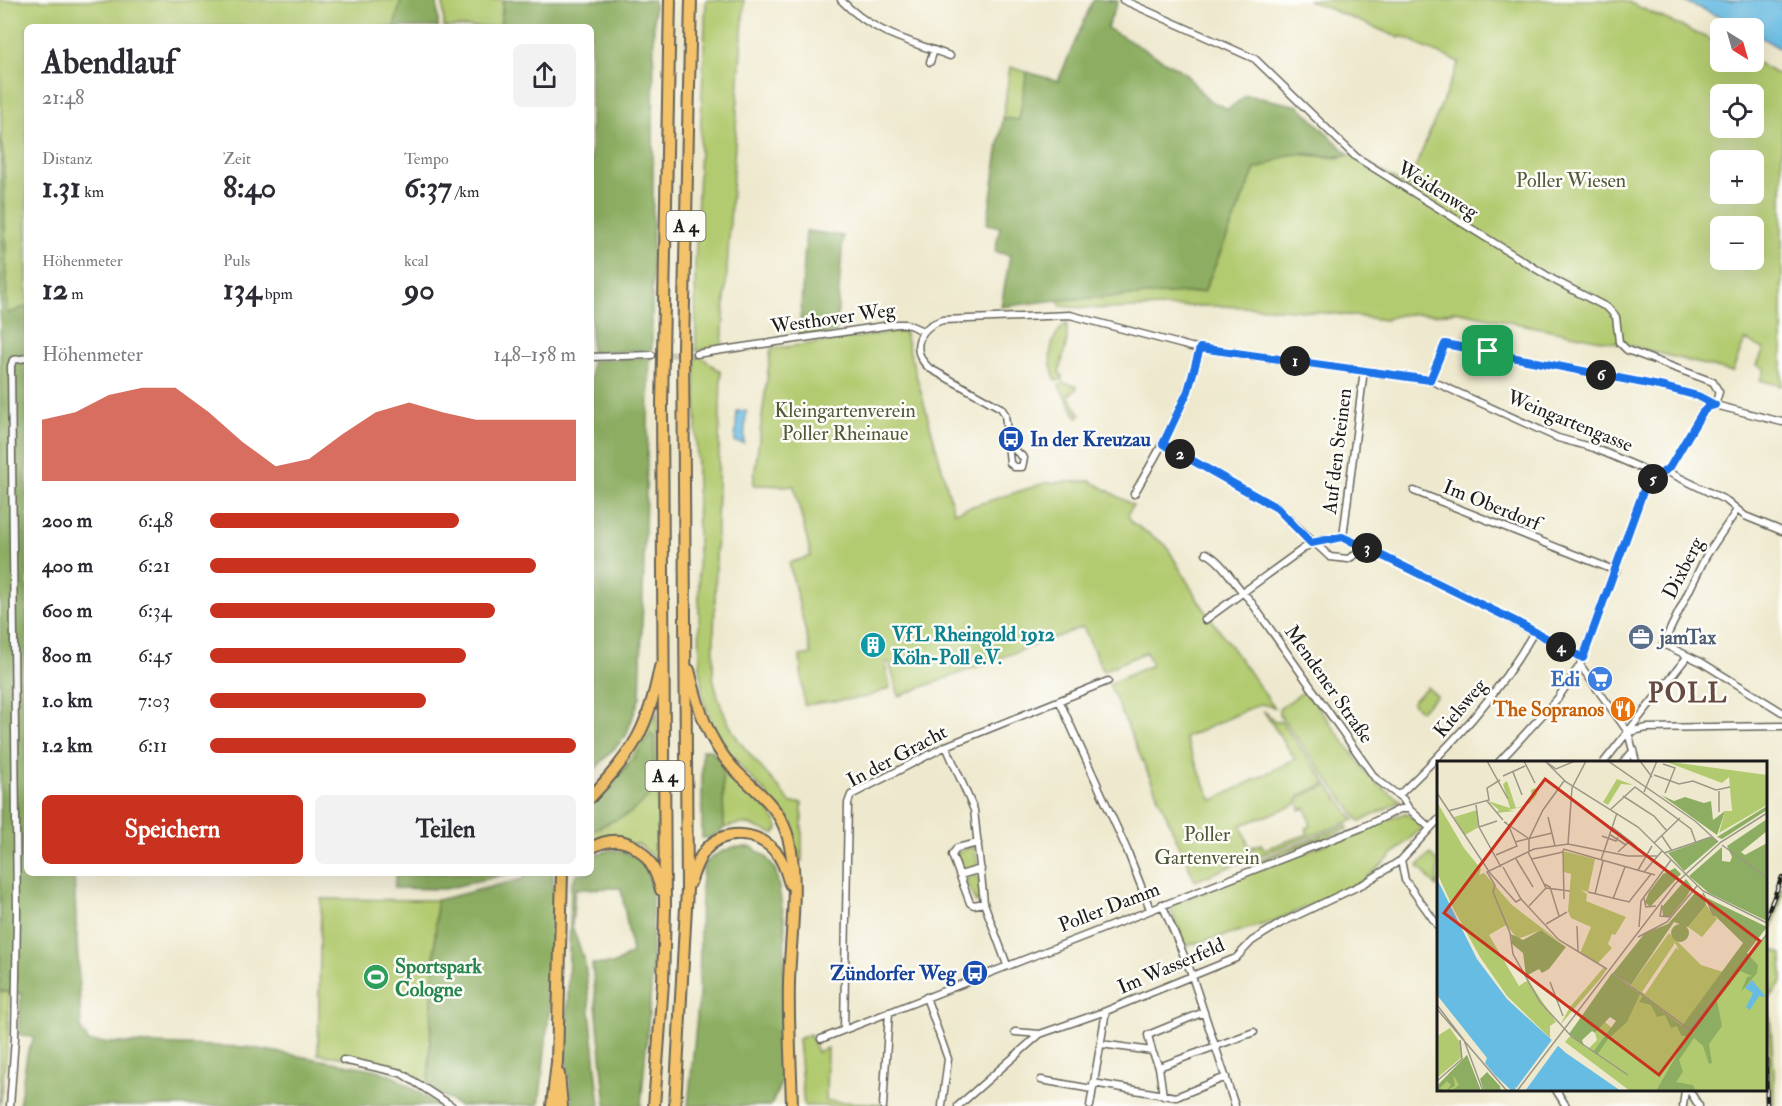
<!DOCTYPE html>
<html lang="de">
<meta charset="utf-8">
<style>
:root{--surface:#fff;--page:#f2f2f3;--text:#2b2b33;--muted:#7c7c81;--accent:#c8321e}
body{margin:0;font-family:"IM FELL Double Pica",serif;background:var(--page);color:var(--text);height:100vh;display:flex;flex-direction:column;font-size:22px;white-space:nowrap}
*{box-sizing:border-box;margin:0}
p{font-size:20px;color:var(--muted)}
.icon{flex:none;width:33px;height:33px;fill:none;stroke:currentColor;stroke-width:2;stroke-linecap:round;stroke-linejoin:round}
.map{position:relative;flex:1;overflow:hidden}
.side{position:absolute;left:24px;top:24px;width:570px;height:852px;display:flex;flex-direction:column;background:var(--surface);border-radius:9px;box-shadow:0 6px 24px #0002}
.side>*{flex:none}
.needle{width:39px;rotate:143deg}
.fabs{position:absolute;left:1710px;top:18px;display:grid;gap:12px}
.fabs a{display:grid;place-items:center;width:54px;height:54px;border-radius:9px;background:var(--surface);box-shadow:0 6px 24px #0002;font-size:30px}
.pin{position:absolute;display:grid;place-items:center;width:51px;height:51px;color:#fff;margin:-26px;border-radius:12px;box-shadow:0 3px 9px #0006}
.km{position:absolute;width:30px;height:30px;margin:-15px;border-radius:50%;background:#222;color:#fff;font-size:16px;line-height:30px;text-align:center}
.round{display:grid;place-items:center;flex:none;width:63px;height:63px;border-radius:9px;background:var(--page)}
.summary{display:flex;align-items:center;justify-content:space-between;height:102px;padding:0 18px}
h1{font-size:33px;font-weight:700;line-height:45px}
.metrics{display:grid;grid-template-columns:repeat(3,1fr);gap:9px;height:102px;padding:6px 18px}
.metrics div{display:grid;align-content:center}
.metrics b{font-size:30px;font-weight:700}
.metrics small{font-size:16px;font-weight:400}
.metrics p{font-size:16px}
.chart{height:168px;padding:12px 18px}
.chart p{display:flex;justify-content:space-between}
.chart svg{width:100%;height:108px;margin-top:6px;fill:var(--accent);opacity:.7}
.action{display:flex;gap:12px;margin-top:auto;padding:12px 18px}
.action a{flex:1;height:69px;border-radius:9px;background:var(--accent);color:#fff;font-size:24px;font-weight:700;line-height:69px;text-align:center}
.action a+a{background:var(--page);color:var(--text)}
ul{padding:0 18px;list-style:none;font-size:20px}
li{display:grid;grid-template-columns:96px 72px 1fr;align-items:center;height:45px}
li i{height:15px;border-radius:8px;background:var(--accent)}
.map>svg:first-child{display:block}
</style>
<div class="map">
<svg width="1782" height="1106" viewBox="0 0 1782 1106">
<rect width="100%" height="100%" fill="#fdfcf7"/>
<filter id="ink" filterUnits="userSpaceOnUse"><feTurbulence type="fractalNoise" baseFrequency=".0167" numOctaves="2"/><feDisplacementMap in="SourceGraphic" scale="12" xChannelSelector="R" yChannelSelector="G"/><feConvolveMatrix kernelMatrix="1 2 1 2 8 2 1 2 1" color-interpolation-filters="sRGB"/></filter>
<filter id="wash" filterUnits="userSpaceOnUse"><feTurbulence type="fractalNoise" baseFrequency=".008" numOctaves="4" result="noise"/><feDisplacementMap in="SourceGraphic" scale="24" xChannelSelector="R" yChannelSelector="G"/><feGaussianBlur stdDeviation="1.35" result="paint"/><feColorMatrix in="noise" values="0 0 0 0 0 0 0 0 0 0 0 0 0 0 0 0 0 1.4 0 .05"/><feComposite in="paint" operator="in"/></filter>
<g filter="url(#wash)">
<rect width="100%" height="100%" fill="#eee9ce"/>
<path fill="#b2ca6f" stroke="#677346" stroke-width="1.5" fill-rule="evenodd" d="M0 0H437L438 27H27V355L3 354Z
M443 0H503L500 27H444Z
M706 0H744V3L722 347 696 351 695 267Z
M1308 0H1624L1720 44V62L1754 61 1782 77V386L1760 380 1765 369 1757 365 1764 349 1745 340 1732 372 1631 346 1455 311C1432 319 1409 308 1385 320 1326 312 1267 306 1207 306 1158 306 1110 312 1061 306L1057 300 1204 292 1255 169 1285 156 1295 154 1338 158 1353 154 1407 187 1459 62 1416 44V42L1401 36 1400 38ZM1720 94H1754V128H1720ZM1720 160H1754V194H1720ZM1720 226H1754V260H1720Z
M1010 67 1027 72 1019 120 1003 118Z
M1067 323V341L1059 374 1062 375V380L1056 381C1047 361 1048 337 1067 323Z
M904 331 954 512 1045 483 1091 481 1133 505 1128 514 1131 522 1166 545 1198 600 1274 707 1260 704 1185 738 1212 801 1295 759 1263 710 1276 722 1281 721 1327 783 1300 795 1295 805 1241 825 1253 857 1195 881 1109 684 1152 665 1146 652 1103 671 1083 627 899 696 889 662 885 663 890 688 867 697 804 705 800 656 811 654 789 563 811 556 794 486 753 485 771 349Z
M700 356 721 372 713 677C726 741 754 755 791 803H802V861L798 858 793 838 766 793 742 769 717 737 703 699 700 667 695 357Z
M1063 383 1077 386 1076 390 1068 395 1081 415 1077 417 1059 386Z
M1427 687 1437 696 1420 711 1412 702Z
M1303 692 1308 693 1372 780 1401 801 1360 822 1279 714V709Z
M657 713 659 858 657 860 639 844 591 843V803L627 763Z
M722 764C736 777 776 810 778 829L774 834C751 827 751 819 724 828Z
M1328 785 1354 820 1256 857 1252 847 1261 844 1264 849 1308 834 1306 828 1311 826 1306 808 1300 810 1298 801 1304 795Z
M1405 813 1421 824V829L1364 880 1333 896 1272 922 1186 946 1170 908 1172 904Z
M1347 825 1348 829 1263 861 1261 859Z
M974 846 978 865 963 870 956 853Z
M1430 854 1438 863 1437 887 1418 866Z
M974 874 980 879 981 898 976 903 965 880Z
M1782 885V897L1770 938 1767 972 1774 1071V1106H1770L1766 936Z
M321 899 437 900 428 1086 377 1062 318 1054Z
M1771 948 1782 954V982L1771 997Z
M0 991 9 992 8 1040 0 1106Z
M810 1034 817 1052 827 1048 826 1101 880 1104V1106H804L798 1039Z"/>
<path fill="#8dae62" stroke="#54653f" stroke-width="1.5" d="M401 0H437L438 27H394Z
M504 0H654L652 350 591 352V27H500Z
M1093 0 1118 1 1107 28 1184 72 1208 100 1228 109 1247 95 1299 106 1348 154C1330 161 1314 152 1295 154 1280 155 1270 167 1255 169L1204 292 1057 300 1001 307 1010 255 995 252 1000 227 987 224 1003 118 1019 120 1027 72 1058 81Z
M0 134 4 160 7 314 27 306V873H74L81 1030 89 1042 247 1047 378 1070 398 1079 439 1106H19L27 1054 34 1038 18 1034 21 994 0 991Z
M806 231 843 236 836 333 799 338Z
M650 357 640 697 626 736 591 773V361Z
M651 732 654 739V793L630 813 591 831V805L633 760Z
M702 750H712L722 764 724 828 710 838H702Z
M733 847H752L766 857 776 871 785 923 783 1078 771 1106H688L699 995 701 887 704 864 717 854Z
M610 850C632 851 643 859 652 879V979L641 1106H606L592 964H615L632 953 621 888 575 889 572 926 585 963 600 1106H573L566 1056 571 885 577 873H591V856Z
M396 873H511L445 889 394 888Z
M525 873H553L554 970 539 1105 459 1106 428 1086 437 900 523 879Z"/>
<path fill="#67bce3" stroke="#426c80" stroke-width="1.5" d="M1681 0H1782V50L1754 33V28H1745Z
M737 411H746L744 443 735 442Z"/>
</g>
<g filter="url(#ink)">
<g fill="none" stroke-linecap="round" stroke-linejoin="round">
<path stroke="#cecab3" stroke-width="6" stroke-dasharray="6 3" stroke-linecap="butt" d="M652 355 696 354"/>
<g stroke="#66645a" stroke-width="9">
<path id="street" d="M841 0C872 33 910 41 950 56
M1123 0 1255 59 1356 157 1554 280 1608 308 1616 317 1619 342 1627 350 1713 382 1719 392 1715 405
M930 62 934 50
M696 354 897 324H907L923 331
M591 357 652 355
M1430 380 1445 344 1663 387 1698 396 1715 405 1782 422
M1163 444 1277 508 1330 557 1348 559 1367 548
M1009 445 1024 458 1022 467H1014L1010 463 1005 414 1001 408 929 368C909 349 919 327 943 320L1070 315 1191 347 1430 380 1558 438 1594 448 1641 468 1653 479
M1666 471 1727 501 1745 516 1782 531
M1414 491 1616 571
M1134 494C1162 446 1188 402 1200 348
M1737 510 1706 556 1663 644 1701 662 1782 712
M1343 537 1364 370
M1206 553C1224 562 1234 585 1249 599L1375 778 1403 799 1409 809 1430 828
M1205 620 1311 543 1343 537 1452 589 1583 658
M1580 665 1628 732 1636 762
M1060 702 1127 850 1150 909
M1628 732 1647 728 1782 726
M946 746 974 810 984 903 1007 965
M1499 762 1558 698 1580 665 1644 489 1651 481 1670 467 1702 413 1708 407 1715 405
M1604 762 1687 657
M1624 762 1634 750
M1399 795C1452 744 1497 697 1534 632
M978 843 957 848 952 855 970 903 974 905 984 903
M1401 860 1405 880 1438 926
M960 875 981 869
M1162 904 1190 970 1235 1106
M926 997 948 1059 942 1106
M844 1030 848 803 851 795 946 746 1108 681
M1015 1032 1040 1034
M821 1039 1361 828 1400 809H1409
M1101 1044 1152 1051 1159 1067
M1152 1051 1148 1035 1204 1012
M343 1060 401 1073 452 1106
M1041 1080 1092 1089
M1093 1083 1176 1097 1226 1077
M1556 1090 1566 1106
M1689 1090 1699 1106
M1163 1096 1159 1067 1254 1032
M10 1106 15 1038 17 913 11 366 13 360 27 358
M883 1106 889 1012
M958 1106 1040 1034 1106 1011 1236 958 1252 941 1281 923 1365 883 1401 860 1438 820
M1090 1106 1106 1011
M1683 1106 1685 1090"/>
</g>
<g stroke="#66645a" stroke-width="14">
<path id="highway" d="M689 670C698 707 707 739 733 768 750 786 774 802 784 826 802 868 790 937 789 983 788 1024 791 1065 792 1106
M591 797C634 751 648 729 660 667
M591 848C628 827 653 856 661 890
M690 883C694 871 698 859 706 849 724 829 756 831 774 850 783 859 786 872 790 884
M559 1074 562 1106
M552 1106 557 1062 562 873
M654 1106 663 983 665 908 662 405 670 0
M675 1106 687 889 683 347 691 0"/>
</g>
<use href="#street" stroke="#fff" stroke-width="6"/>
<use href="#highway" stroke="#f3c26a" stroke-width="10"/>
<g stroke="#1c1c1c" stroke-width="4.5">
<path id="rail" d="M1766 917 1782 877
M1766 1060 1767 1106"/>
</g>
<use href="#rail" stroke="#fdfcf7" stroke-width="2" stroke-dasharray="7" stroke-linecap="butt"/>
</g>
</g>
<g fill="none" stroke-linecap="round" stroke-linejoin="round" filter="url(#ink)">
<g stroke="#fff" stroke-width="12">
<path id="route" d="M1445 344 1664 387 1698 396 1715 405 1708 407 1702 413 1670 467 1651 481 1644 489 1583 658 1513 620 1360 545 1342 537 1311 543 1277 508 1163 444 1188 391 1200 348 1430 380Z"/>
</g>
<use href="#route" stroke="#1a73e8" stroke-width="8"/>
</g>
<defs>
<g id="bus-disc" transform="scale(1.35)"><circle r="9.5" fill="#1a4fb4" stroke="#fdfcf7"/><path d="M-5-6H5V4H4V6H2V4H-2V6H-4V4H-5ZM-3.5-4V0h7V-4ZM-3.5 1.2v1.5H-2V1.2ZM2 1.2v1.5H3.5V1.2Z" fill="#fff"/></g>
<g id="office-disc" transform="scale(1.35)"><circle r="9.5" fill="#5c6f8a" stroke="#fdfcf7"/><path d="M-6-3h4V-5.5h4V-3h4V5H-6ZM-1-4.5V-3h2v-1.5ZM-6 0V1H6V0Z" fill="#fff"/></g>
<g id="building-disc" transform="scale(1.35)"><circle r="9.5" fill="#0f9aa8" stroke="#fdfcf7"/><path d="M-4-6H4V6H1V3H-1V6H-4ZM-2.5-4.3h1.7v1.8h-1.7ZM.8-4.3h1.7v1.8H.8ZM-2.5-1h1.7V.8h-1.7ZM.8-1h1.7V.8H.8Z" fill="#fff"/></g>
<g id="supermarket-disc" transform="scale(1.35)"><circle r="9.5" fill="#3f7fe0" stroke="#fdfcf7"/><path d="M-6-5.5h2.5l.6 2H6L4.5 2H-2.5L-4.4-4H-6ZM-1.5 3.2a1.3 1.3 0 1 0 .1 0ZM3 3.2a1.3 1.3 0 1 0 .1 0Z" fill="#fff"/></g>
<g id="restaurant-disc" transform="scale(1.35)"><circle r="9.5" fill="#e8710a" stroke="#fdfcf7"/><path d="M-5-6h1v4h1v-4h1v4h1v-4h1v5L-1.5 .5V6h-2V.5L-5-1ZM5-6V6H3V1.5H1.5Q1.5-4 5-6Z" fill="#fff"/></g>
<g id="stadium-disc" transform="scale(1.35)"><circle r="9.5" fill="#2e9e5b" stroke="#fdfcf7"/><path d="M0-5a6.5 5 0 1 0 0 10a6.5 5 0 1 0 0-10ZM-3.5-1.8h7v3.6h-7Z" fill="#fff"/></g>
</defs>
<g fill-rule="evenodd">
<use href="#bus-disc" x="1011" y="439"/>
<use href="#office-disc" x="1641" y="637"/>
<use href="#building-disc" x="873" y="645"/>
<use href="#supermarket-disc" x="1600" y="679"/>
<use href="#restaurant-disc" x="1623" y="709"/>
<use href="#bus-disc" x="975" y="973"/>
<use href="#stadium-disc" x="376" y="977"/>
</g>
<g text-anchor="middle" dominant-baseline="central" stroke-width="5" stroke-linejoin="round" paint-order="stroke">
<g fill="#fdfcf7" stroke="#605f5e" stroke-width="1.5">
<rect x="666.5" y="211" width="39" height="30" rx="4.5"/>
<rect x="645.5" y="761" width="39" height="30" rx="4.5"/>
</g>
<g font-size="18" font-weight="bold" fill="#1c1c1c">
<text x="686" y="226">A 4</text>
<text x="665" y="776">A 4</text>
</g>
<g font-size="20" fill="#505939" stroke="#fdfcf7">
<text x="1571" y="180">Poller Wiesen</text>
<text x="845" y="410">Kleingartenverein<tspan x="845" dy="23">Poller Rheinaue</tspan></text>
<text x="1207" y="834">Poller<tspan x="1207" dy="23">Gartenverein</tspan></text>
</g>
<g font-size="20" fill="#1c1c1c" stroke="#fdfcf7">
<text transform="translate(1438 190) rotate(32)">Weidenweg</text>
<text transform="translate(833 318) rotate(-8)">Westhover Weg</text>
<text transform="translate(1570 421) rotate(22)">Weingartengasse</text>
<text transform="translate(1337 451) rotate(-83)">Auf den Steinen</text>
<text transform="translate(1492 505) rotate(22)">Im Oberdorf</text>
<text transform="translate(1683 568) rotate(-63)">Dixberg</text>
<text transform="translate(1329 684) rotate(55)">Mendener Straße</text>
<text transform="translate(1460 708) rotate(-50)">Kielsweg</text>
<text transform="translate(897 756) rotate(-28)">In der Gracht</text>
<text transform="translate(1109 907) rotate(-21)">Poller Damm</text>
<text transform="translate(1171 966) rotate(-23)">Im Wasserfeld</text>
</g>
<g font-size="20" font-weight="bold" fill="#164399" stroke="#fdfcf7" text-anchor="start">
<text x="1030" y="439">In der Kreuzau</text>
<text x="956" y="973" text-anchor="end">Zündorfer Weg</text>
</g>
<g font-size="20" font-weight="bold" fill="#0d838f" stroke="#fdfcf7" text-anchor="start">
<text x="892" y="634">VfL Rheingold 1912<tspan x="892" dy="23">Köln-Poll e.V.</tspan></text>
</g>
<g font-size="20" font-weight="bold" fill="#4e5e75" stroke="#fdfcf7" text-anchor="start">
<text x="1660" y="637">jamTax</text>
</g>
<g font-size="20" font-weight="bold" fill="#366cbe" stroke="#fdfcf7" text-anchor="end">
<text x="1580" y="679">Edi</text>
</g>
<g font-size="20" font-weight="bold" fill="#c56008" stroke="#fdfcf7" text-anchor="end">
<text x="1604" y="709">The Sopranos</text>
</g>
<g font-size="20" font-weight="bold" fill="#27864d" stroke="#fdfcf7" text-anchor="start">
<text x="395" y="966">Sportspark<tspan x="395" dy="23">Cologne</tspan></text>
</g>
<g font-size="26" font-weight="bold" letter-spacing="1.5" fill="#654b3f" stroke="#fdfcf7">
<text x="1688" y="694">POLL</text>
</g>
</g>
<g transform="translate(1437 761)">
<rect width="330" height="330" fill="#eee9ce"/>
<path d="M227 0 330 14V44L282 72 288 50H295L292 16 285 22ZM117 12 93 42 85 46 71 49 78 50 59 52 62 49 51 40 73 47 66 23 70 20 79 47 86 45 95 39 94 29 98 27 100 33ZM180 18 196 24 184 23 171 44 166 41ZM0 41 27 87 44 108 42 114 47 112 75 144 122 180 104 169 81 178 69 164 52 174 82 225 91 219 119 261 113 265V277L70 235 43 196 17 149 0 112ZM40 49 42 66 28 74 17 56ZM126 90 158 98 151 131 144 129 150 133 149 140 189 156 178 174 175 173 171 183 175 187 161 202 143 192 154 166 134 157 131 150 134 113 127 111ZM269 144 280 158 265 176 251 166ZM232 172 264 204 286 211 247 264 254 271 330 173V330H193L128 281 133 275 168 300 151 288 160 279 158 272 168 261 175 267 200 230 194 224ZM238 182 242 189 239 187 208 233 205 231ZM167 206 170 208 163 218 123 264 133 246ZM13 267 24 283 25 296 0 317V275ZM30 294 44 330H0V325Z" fill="#b2ca6f" fill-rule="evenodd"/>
<path d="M224 34 237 40 248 36 267 42 274 40 276 59 288 50 280 74ZM330 45V49L285 78 280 76ZM330 58V70L304 91 308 94 330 82V160L272 132 252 115 285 86V100L293 101 295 96 290 85ZM275 76 281 81 247 110 231 92ZM238 107 244 113 213 146 208 141 212 131 226 113ZM249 118 255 126 250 135 234 155 226 156 225 146ZM258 132 266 134 269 144 251 166 237 161 194 224 176 212 208 172 231 163ZM268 136 330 166 310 192 321 204 320 212 304 231 310 216 315 215 303 210 280 239 285 265 272 283 275 302 272 303 266 285 257 277 242 299 246 311 239 321 256 324 259 330H219L250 276 244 274 240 265 234 267 228 254 220 256 214 244 202 241 206 235 245 265 306 182 274 151ZM234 172a9 9 0 1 1 18 0a9 9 0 1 1-18 0ZM104 169 129 186 112 208 105 212 102 208 89 215 86 192 75 183 74 173 86 179ZM175 212 203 233 190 261 171 278 160 294 156 291 179 260 173 256 158 272 155 270 145 279 147 285 132 273ZM30 294 44 330H14L22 324 16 314 18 325 9 330 14 324 10 320 3 327 6 330H0V325ZM50 311 63 325 64 330H47L43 318Z" fill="#8dae62"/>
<path d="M0 118 40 198 70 238 129 292 184 330H84L78 326 80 330H75L58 314 48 302 50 297 0 234ZM315 219 329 236 322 235 313 249 309 246 316 232 308 227Z" fill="#67bce3"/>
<path d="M117 276 123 282 88 330H77Z" fill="#eee9ce"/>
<path fill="none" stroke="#9a9787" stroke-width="1.5" d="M50 0 71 38M87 0 98 22M108 0 129 21 201 66 266 130 330 162M108 0 119 8 138 0M171 0 258 60 281 81M203 0 215 16M226 3 238 7 228 32M76 11 85 34M217 14 242 23 256 20 279 29 293 26M66 15 88 5M207 31 220 0M0 32 53 112 79 141 84 138M186 35 217 55 230 70M50 40 66 59M39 44 42 66 64 106M174 48 198 26 254 68 259 82M11 50 52 39 50 27 63 19M282 51V30M111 56 118 85M70 62 67 61 91 77M42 66 60 60M175 66 193 80M172 73 189 84M165 75 179 80 181 76M225 75 235 90M78 81 115 72M217 82 243 57M131 83 135 27 149 0M285 84 330 117M126 88 218 114M126 89 127 138M92 90V78L106 49 127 20M91 91 109 127 133 130M181 91 193 80 199 85M227 92 274 76M59 94 80 85 71 63M79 98 96 126M95 98 126 91M164 99 180 52M66 106 84 138 122 179 170 208M201 109 215 85M207 111 225 90M107 123 113 126 122 155M151 131 192 141 214 113M266 132 277 155M158 133 166 100M207 137 209 146 219 145M176 138 188 106M225 144 223 155 234 156M92 145 109 127M109 163 130 151M140 165 141 190M202 166 204 140 234 99M201 176 230 161 260 125M176 212 253 269 330 173M113 221 126 255M0 244 27 279 46 330M0 248 70 330M191 314 135 276 103 241 76 193 73 172 56 131 58 124 50 111 97 88 131 83 191 95H220M0 320 25 298 23 279M80 330 238 123 284 81 330 52"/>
<path fill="#c8321e" fill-opacity="0.15" stroke="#c8321e" stroke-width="3" d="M108 18 323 180 222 314 7 152Z"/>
<rect width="330" height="330" fill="none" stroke="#1c1c1c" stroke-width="3"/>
</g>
</svg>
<div class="fabs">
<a><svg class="needle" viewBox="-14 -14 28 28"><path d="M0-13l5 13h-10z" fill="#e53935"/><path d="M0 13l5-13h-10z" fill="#7c7c81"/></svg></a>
<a><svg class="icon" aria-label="locate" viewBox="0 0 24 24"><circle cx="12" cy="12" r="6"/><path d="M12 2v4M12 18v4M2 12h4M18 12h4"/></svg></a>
<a>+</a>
<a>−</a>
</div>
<div class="pin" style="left:1488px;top:351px;background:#1e9e55"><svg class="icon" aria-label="arrive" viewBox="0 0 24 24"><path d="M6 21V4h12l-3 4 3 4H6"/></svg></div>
<b class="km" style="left:1295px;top:361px">1</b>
<b class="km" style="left:1180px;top:454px">2</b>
<b class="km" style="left:1367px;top:548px">3</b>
<b class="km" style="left:1561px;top:647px">4</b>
<b class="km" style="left:1653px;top:479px">5</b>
<b class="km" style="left:1601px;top:375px">6</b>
<section class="side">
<div class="summary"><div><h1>Abendlauf</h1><p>21:48</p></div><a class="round"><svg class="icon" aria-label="share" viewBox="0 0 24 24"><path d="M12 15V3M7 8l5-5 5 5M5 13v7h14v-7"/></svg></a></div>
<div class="metrics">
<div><p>Distanz</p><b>1.31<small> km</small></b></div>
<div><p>Zeit</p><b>8:40</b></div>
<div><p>Tempo</p><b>6:37<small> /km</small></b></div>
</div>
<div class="metrics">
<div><p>Höhenmeter</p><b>12<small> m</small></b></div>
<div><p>Puls</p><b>134<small> bpm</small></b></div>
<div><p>kcal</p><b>90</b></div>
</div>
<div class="chart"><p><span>Höhenmeter</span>148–158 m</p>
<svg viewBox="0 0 160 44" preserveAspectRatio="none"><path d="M0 44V19L10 16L20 9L30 6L40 6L50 16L60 28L70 38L80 35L90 25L100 16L110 12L120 16L130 19L140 19L150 19L160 19V44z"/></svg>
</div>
<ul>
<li><b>200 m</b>6:48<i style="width:68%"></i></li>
<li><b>400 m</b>6:21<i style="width:89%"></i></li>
<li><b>600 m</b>6:34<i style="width:78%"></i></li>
<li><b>800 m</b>6:45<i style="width:70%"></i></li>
<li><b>1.0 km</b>7:03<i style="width:59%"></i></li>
<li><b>1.2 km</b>6:11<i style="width:100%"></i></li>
</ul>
<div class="action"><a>Speichern</a><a>Teilen</a></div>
</section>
</div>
